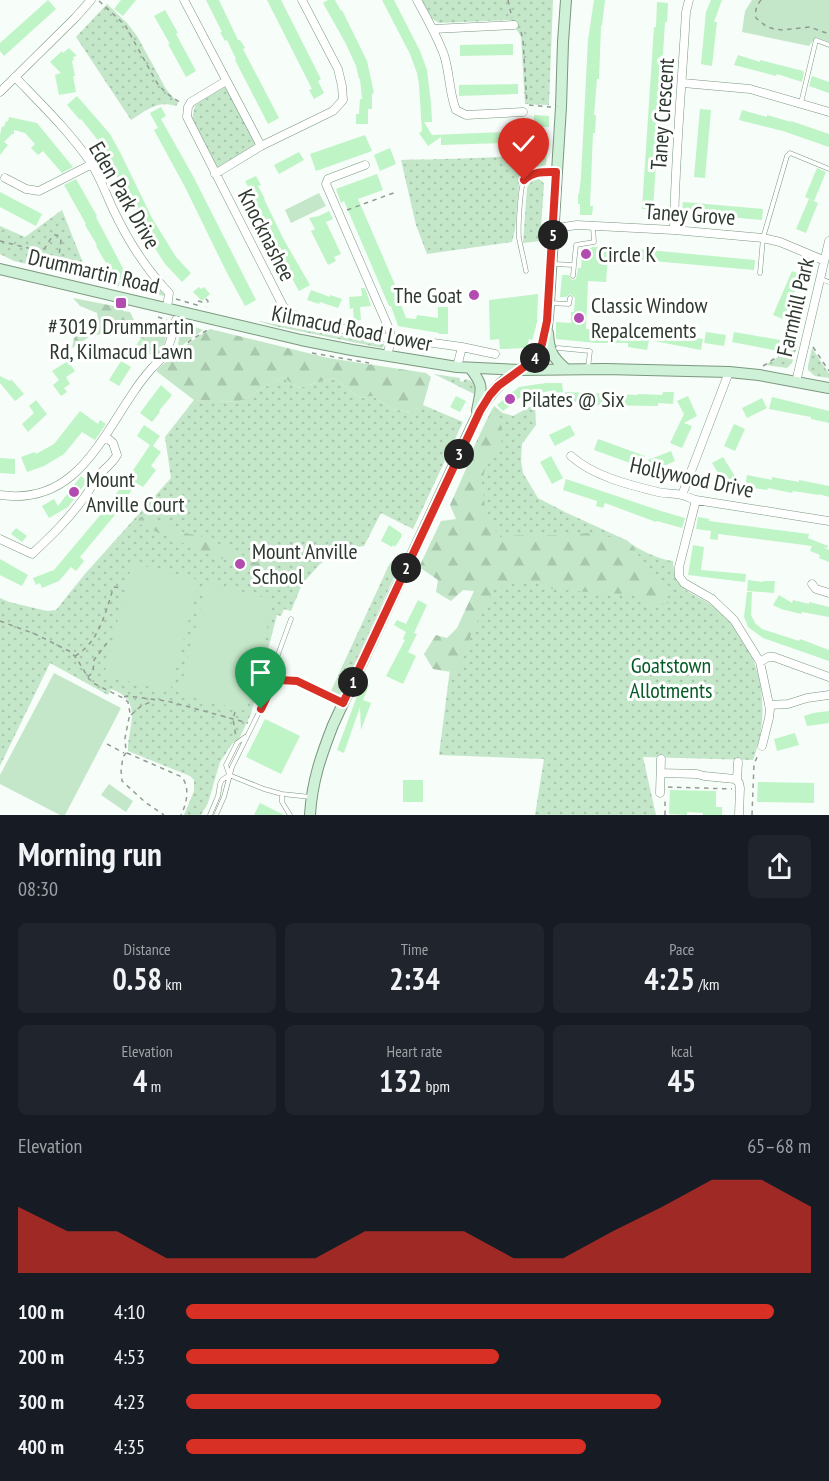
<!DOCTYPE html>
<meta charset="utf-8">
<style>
:root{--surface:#171b24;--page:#20242c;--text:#f1f3f6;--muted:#9ea1a6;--accent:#d93025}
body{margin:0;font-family:"PT Sans Narrow",sans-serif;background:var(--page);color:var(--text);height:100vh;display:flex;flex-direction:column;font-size:22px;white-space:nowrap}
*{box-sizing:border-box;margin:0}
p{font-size:20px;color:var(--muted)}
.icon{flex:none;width:33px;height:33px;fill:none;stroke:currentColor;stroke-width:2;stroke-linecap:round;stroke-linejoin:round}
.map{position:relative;height:815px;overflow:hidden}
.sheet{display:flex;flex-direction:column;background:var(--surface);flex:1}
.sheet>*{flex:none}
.pin{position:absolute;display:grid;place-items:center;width:51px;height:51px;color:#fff;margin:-62px -26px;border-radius:50% 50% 50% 0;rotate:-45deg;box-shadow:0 0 6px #0007}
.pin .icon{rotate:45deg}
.km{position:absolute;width:30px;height:30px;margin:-15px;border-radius:50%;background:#222;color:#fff;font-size:16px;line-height:30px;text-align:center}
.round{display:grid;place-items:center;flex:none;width:63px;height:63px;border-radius:9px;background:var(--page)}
.overview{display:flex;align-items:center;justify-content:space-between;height:102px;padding:0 18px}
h1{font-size:33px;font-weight:600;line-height:45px}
.figures{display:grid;grid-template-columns:repeat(3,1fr);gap:9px;height:102px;padding:6px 18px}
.figures div{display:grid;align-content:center;border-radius:9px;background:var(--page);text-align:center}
.figures b{font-size:30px;font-weight:600}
.figures small{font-size:16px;font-weight:400}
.figures p{font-size:16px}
.chart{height:168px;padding:12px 18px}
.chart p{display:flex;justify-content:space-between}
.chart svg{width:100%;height:108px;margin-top:6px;fill:var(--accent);opacity:.7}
ul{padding:0 18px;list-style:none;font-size:20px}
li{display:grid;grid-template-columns:96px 72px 1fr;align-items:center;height:45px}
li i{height:15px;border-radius:8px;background:var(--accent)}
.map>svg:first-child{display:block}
</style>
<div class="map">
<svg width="829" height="815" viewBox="0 0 829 815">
<defs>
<pattern id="grass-dots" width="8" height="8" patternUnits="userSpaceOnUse" patternTransform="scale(1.5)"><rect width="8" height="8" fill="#c4e7c9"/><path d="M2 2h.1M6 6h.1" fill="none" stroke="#a9c7ad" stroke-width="1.8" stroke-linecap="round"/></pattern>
<pattern id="forest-firs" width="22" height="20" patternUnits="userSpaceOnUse" patternTransform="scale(1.5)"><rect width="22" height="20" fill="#c4e7c9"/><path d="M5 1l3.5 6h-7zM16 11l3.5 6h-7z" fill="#a9c7ad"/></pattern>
</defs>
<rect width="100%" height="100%" fill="#f7fdf8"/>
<path fill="url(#grass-dots)" d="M421 0H553L549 105 525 104 521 37C517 28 514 31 511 20L439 23 431 18Z
M107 4 127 23 137 36 166 89 178 103 176 106C157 100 147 110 131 120L76 37Z
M226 86 259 143 217 169 192 119 195 105Z
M547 152 546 165 528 171 522 176 519 184 515 230 512 242 427 254 416 225 401 160C449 159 499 159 547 152Z
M537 178 542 181 544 184 540 241 523 243 527 188 531 180Z
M62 210 87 273 147 289 154 285 163 293 165 296 147 293 14 261 0 254V226L25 237Z
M258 321 380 342 381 341 384 344V346L382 348 274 326Z
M797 346 792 363 787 368 765 365Z
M812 348 829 374V378L815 376 808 370V366Z
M434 374 460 378V381L463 382 465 379C474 381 477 385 474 394Z
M283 377 298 388 334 378 360 398 373 396 392 409 410 412 423 405 463 422 413 529 381 513 364 546 344 549 320 564 302 584 291 611 284 609 281 616 277 615 251 714 239 739 232 744 220 762 208 803 201 815H184L194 791V780L190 776 128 751V745C131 719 141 700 111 689L108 695 50 663 0 766V598L9 602 47 611 56 610 84 575 171 478 165 437 194 400 238 402Z
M535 404 536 425 522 444 521 460 523 473 538 498 567 513 626 540C639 550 657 559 673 561 674 592 692 591 713 606 760 642 774 706 753 760L643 757 656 815H535L544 759 439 755 450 669 475 604 468 507 471 453 489 415 494 406 503 413 513 416Z
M398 558 402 560 340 696 330 693 388 567 391 562Z"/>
<path fill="url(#forest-firs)" d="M73 298 124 308 123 311 130 312 135 322 133 334 108 332 89 337 72 348 74 338 98 319 97 313 80 306Z
M146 321 162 323 168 331 162 351 152 360C152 346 148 342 137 335L139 326Z
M195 327 203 330 180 347 178 344 181 329 186 328 191 329Z
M210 329 328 358 426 373 431 377 423 405 411 412 392 409 373 396 360 398 334 378 298 388 283 377 238 402 194 400 156 371C173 355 190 341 210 329Z
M494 406 502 428 501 444 487 460 482 482 486 516 500 537 517 535H571L587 533 626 540 633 546 647 570 663 585 669 603 650 605 630 594 598 593 553 589 536 583 511 581 494 590 483 609 471 635 457 673 433 669 424 654 436 635 447 638 457 628 474 591 463 590 451 601 436 592 438 580 419 567 441 521 456 519 450 505Z
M148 516 158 522 171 525 185 533 200 536 211 541 225 546 246 557 261 560 275 568 290 572 299 577C298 584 297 586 291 589 271 583 255 572 236 564 203 551 169 538 137 523L140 517Z"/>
<path fill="#c4e7c9" d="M752 0H829V42L816 37 809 46 742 32 745 11Z
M319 193 326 206 291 223 285 210Z
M132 563 199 580 170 692 104 675Z
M207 582 274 600 246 711 179 694Z
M54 673 121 708 65 815H60L0 784V775Z
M109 784 133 801 126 812 101 795Z"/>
<path fill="#bef4c6" d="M48 0 56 9 4 56 0 51V43Z
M121 0H136L123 16 114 9Z
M206 0H219L238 40H240L245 48 243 49 279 118 268 124 235 60 236 59 227 40 225 41 220 32H222Z
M267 0H281L321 79 318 81 324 93 314 99 309 90 312 89Z
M328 0H335L341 11 342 10 367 61 374 93 372 94V109H368V124H356V114H359L360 99H362L360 79H359L356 66 346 44 323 3Z
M382 0H394L420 51 427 70 431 103 432 122H424L432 135 530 131V142L441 145V137L428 146 419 133 422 131 419 85 417 73 410 54Z
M594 0H605L602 26H601L599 79H597L594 115H596L595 133H593L590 206H593L592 215H580V204H578V194H579L581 177 588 40Z
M711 0H722L714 22H717L712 66 701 64 706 12Z
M657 2 668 3 667 22H665L654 194 653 209H642L654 27H656Z
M165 10 178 33 176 34 196 71 186 77 168 44H170L154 16Z
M513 44V55L460 56V45Z
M69 48 77 56 73 57 74 60 72 61 75 76H73L76 92 59 95 55 75 61 73 50 62 62 51 63 53Z
M738 55 760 62V60L803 71 804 72 802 82 777 74 776 76 734 65Z
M812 76 829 82V93L809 86Z
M518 84V94L459 96V85Z
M77 96 110 134 121 154 152 218 176 257 191 273 182 282 165 264 151 242 97 139 81 119 80 120 67 105Z
M161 107 166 116 161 119 193 176 256 300 245 306 226 271 185 187 154 130 158 128 150 113Z
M700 109 711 110 705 178 694 177Z
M742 110 767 117V115L791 122V121L829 134V147L783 131 739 120Z
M534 115 549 116V127H534Z
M9 117 37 123 73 167 62 173 43 151 38 155 31 148 35 144 25 133 14 130V134H12L4 142 8 145 0 155V135L2 126 4 127 6 121 8 122Z
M365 135 372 151 316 171 310 154Z
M390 148 396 164 380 171 374 155Z
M299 152 304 160 279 174 274 165Z
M817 168 826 172 814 201 805 197Z
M377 174 383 190 358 199 402 301 400 302 406 318 416 319 417 315 438 318V307H448V334H439V333L398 326 391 306H389L344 201 341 203 336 189Z
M256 176 261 185 258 186 265 199H264L284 240 310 285 299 291 277 252 250 196 252 194 245 181Z
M76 179 97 216 96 217 127 276 117 281 108 262 106 263 96 246 97 245 85 225 86 224 64 185Z
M0 192 42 214 36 226 0 207Z
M809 199 818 203 806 233 796 229Z
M683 202 763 209 762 220 682 213Z
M329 211 333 219 326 222 341 254 334 257 336 261 328 265 311 231 315 229 309 218 319 216Z
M592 247 638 249 755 260 754 270 608 257 606 282 588 281 586 329 597 330V331L621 332V335L649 340 647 350 628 347V343H596L556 339V322L571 323V312H574L575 298 570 294 566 297H560L562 275H569L570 278 572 280 576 279 578 268H581L583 248H591Z
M792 271 802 275 783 319 773 315Z
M199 287 201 289 204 287 210 294 202 301 193 292Z
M361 288H365L371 306 360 307 361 320 354 321 353 308 350 309 349 297 362 296Z
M311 290 330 297V295L342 299 338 308 320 302 319 304 307 300Z
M538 294 537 322 534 334 532 340 529 339 527 348 500 349 499 339 490 340 489 300Z
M656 331 703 339 701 350 654 341Z
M706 332 726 335 724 346 704 343Z
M734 332 780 340 778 351 732 342Z
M141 338 156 348 151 355 136 345Z
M68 361 75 371 66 377 70 384 64 388 67 392 61 396 53 385 59 380 52 371Z
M121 361 131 367 119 386 109 380Z
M0 376 10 381 11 379 24 394 15 401 0 383Z
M546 383H562L563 392 551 393V391L523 395 503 411 497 405 519 387Z
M161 385 172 395 159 411 160 412 152 422 140 413Z
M565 392 638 395V394L662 395 663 392H674L673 404 658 403V406L586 405V402H565Z
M456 396 466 401 460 412 450 407Z
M688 396 697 416 684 423 692 426 682 448 670 443 684 414 677 401Z
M772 397 829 411V423L811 419V417L769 409Z
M762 398 767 408 747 418 742 408Z
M36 400 47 414 28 432 22 424 34 413 29 406Z
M80 411 98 424 100 420 106 424 95 440 82 432 64 454 44 466 27 472 21 457 35 452 36 454 54 444Z
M734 424 745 429 735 451 724 446Z
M144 425 160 436 153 446 161 452 151 466 156 470 143 487 136 483 119 510 80 557 84 561 76 571 71 567 59 581 42 588 40 583 36 585 33 578 54 570 107 507 119 490 118 489 125 478 127 479 142 457 150 445 137 436Z
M570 425 575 435 555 446 549 435Z
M598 439 645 456 641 467 594 450Z
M671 451 675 461 653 471 648 460Z
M551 456 563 478 552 484 540 462Z
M723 457 736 478 725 484 712 463Z
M0 458 15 459V474L0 473Z
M747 475 772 480V477L799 482V480L829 486V497L819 494V495L793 491 792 493 768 488 767 490 745 487Z
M81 476 87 481 68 507 49 518 42 506 54 499 58 506Z
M566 479 661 511 685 518 682 528 657 521 656 522 605 503 603 508 596 506 597 501 563 490Z
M698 517 709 519V521L809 534 808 538 828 546 827 548 823 547 829 550V562L819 558 820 555 810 551 812 546 718 534V540L710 539 711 531 696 529Z
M389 525 402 534 401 535 402 536 395 547 393 545 392 547 381 541Z
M16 528 27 536 22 542 11 534Z
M693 545 704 547 701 570 746 574 745 582 688 575Z
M0 559 28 575 22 586 0 575Z
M748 580 763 582V581H775L774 593 747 591Z
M747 592H752L751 615 755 623 762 629 799 641 800 639 829 650V661L763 638 748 627 744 617Z
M779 595 792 603 793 600 809 604V602L829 607V617L802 612 801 614 781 609 773 605Z
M418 600 427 605 414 633 417 634 408 652 416 656 403 684 386 676 405 640 403 639 406 632 394 625 397 620 406 624Z
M362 683 369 685 363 700 371 703 361 730 360 707 344 753 337 750Z
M829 711V723L807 726 804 716 813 713Z
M265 719 300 736 281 774 246 757Z
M795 733 799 745 777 751 774 739Z
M403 780H423V802H403Z
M758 782 814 783V803L757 802Z
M670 790 716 791V807H722V815H703V813L687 812V815L669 814Z
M260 803 284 815H254Z"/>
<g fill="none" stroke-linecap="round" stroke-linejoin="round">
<g stroke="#7b977f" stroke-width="5">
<path id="service" d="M801 103 816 40 829 45
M554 264 574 265 576 245 594 242 593 227
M526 271C524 260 521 249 519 238 518 229 520 187 524 180 531 170 545 172 556 172
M760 273 763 238 787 156 790 153 829 169
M573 276 574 265
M820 279 829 282
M549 303 569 304 570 298
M558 348 590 351 588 368
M272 688 280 680 297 681 341 702
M229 774 226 765 237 743 245 737
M229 775 264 789 282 794 311 797
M282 794V802L290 815
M210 815 218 796 220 784 222 780 229 775
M216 815 224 797 232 767 271 688 276 660 291 619"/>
</g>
<g stroke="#7b977f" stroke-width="9">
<path id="minor" d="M184 0 261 146
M417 0C427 18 437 36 444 55 450 73 449 93 456 110L466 115 523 112
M433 29 514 25
M15 77C41 104 70 132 91 163 100 177 106 194 113 209 128 241 145 268 169 293L167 308
M226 81 191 102 188 107 187 117 283 306 291 314 320 325 378 335 391 340 405 339 462 347 495 354
M683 83 750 89 829 112
M0 92 75 18 91 0
M365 165 328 179 326 184 390 331 391 340 387 356
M215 174 261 146 333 111 343 100 342 86 338 69 302 0
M5 178 26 189 39 191 92 164
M674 230C675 157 682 84 686 12L689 0
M553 236 563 227 577 225 674 230 763 238 780 242 823 260
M457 367 462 347
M796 382 829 241
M571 456C593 476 629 485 658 492 666 494 674 493 682 495 687 496 691 499 696 500L829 521
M0 495C75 506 100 440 135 390 140 382 146 375 152 368 156 364 161 360 164 355 171 345 173 331 176 320
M682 495 729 372
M696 500 679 567V576L684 583 712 599 734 620 760 662 770 709 769 718 762 746
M0 539 32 554C50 537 68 520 83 499 89 492 93 483 98 476 104 469 113 463 117 455L113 443 106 437
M812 584 816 589 829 593
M760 662 768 657H774L829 677
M769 705 788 704 807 698 829 695
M661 773 697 774 704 776 735 779 739 783 740 788 739 815
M737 780 738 762
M660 793 661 759"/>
</g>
<g stroke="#7b977f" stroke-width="12">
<path id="secondary" d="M0 269 301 340 352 350 457 367 520 370 605 369 729 372 759 375 829 388
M548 333C549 351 552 357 566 369
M470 368C485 387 481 388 477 411
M310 815C312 781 321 756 333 725L474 422C482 406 491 391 505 380 515 371 531 366 538 354 547 339 548 319 549 302L561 107 563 42 566 0"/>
</g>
<path stroke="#929b93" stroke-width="1.5" stroke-dasharray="4.5 4.5" stroke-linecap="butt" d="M508 0 512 18
M761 0C756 6 755 11 756 18L767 27 775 29 783 30 810 27 829 34
M99 1 125 25 157 83 166 93 181 103
M521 32 523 40 527 104
M529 105 551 107
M347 210 396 192
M0 241 40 251C48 248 48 240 54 235H57L61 239C60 262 51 260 74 276
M176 299 200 306
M198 301 202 302 206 299 208 301 206 307
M158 317 167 320
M813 347 829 371
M312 353 369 363
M174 354 191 340 209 329
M763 366 795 345
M0 621 35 634 71 652 77 659 89 679 95 684 123 698 128 702 130 713 125 738 126 753 123 757 121 770 122 781 145 802 164 815
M75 656C99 642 105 614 113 589L114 587 122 588
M88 677 93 672 94 660 107 643
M124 697 127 696 167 701 248 723
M257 701 259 687H258
M235 712 233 719 236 737
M131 715 140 707 154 700
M107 744 124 753
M127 753 182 777C190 788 187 803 181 815
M668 787 732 789
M665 815V801
M752 815 754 764 759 753"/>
<use href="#service" stroke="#fff" stroke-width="4"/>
<use href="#minor" stroke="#fff" stroke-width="8"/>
<use href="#secondary" stroke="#cff1d7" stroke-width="10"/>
</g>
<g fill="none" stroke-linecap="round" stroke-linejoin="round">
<g stroke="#fff" stroke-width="12">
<path id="route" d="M261 709 271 688 280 680 297 681 343 703 480 411 490 395 498 386 528 364 537 356 542 344 547 321 556 172C543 172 534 171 524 180"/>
</g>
<use href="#route" stroke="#d93025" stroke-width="8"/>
</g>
<g fill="#b34caf" stroke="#fff" stroke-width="2">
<circle cx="586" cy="254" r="6"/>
<circle cx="474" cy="295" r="6"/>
<rect x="115" y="297" width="12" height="12" rx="3"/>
<circle cx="579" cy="318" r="6"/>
<circle cx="510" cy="399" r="6"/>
<circle cx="74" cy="492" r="6"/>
<circle cx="240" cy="564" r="6"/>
</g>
<g text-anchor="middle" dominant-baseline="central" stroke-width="6" stroke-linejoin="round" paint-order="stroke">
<g font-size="22" fill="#2e3a30" stroke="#fff">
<text transform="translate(662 114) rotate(-86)">Taney Crescent</text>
<text transform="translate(125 195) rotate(60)">Eden Park Drive</text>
<text transform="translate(690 214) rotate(4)">Taney Grove</text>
<text transform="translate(267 235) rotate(63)">Knocknashee</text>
<text transform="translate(94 271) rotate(13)">Drummartin Road</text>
<text transform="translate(795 307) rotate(-77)">Farmhill Park</text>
<text transform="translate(352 328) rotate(11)">Kilmacud Road Lower</text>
<text transform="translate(692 477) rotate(12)">Hollywood Drive</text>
</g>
<g font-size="22" fill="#2e3a30" stroke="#fff" text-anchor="start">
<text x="598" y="254">Circle K</text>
<text x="462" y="295" text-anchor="end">The Goat</text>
<text x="591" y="305">Classic Window<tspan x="591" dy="25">Repalcements</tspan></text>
<text x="121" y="326" text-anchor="middle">#3019 Drummartin<tspan x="121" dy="25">Rd, Kilmacud Lawn</tspan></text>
<text x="522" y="399">Pilates @ Six</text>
<text x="86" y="479">Mount<tspan x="86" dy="25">Anville Court</tspan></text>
<text x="252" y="551">Mount Anville<tspan x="252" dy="25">School</tspan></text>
</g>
<g font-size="22" fill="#055b25" stroke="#fff">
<text x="671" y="665">Goatstown<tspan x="671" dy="25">Allotments</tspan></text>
</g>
</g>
</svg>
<div class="pin" style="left:261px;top:709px;background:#1e9e55"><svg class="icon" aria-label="arrive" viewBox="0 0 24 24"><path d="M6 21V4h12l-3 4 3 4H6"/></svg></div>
<div class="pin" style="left:524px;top:180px;background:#d93025"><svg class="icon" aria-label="check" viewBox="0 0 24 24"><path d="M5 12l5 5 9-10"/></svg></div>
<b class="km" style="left:353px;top:682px">1</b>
<b class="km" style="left:406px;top:568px">2</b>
<b class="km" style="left:459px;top:454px">3</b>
<b class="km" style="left:535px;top:358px">4</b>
<b class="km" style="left:553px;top:235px">5</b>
</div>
<section class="sheet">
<div class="overview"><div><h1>Morning run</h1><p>08:30</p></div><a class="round"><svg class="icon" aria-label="share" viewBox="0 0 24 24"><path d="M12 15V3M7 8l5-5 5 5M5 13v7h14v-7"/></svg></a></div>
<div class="figures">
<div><p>Distance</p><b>0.58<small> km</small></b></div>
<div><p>Time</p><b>2:34</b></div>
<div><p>Pace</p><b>4:25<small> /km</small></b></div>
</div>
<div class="figures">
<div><p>Elevation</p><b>4<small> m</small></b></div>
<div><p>Heart rate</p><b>132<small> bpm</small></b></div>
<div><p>kcal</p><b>45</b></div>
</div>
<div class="chart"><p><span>Elevation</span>65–68 m</p>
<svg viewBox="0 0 160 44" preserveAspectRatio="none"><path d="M0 44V17L10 27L20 27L30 38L40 38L50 38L60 38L70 27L80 27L90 27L100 38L110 38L120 27L130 17L140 6L150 6L160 17V44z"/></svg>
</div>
<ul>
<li><b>100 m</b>4:10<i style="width:94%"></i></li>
<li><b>200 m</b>4:53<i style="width:50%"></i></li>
<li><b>300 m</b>4:23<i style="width:76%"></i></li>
<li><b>400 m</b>4:35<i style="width:64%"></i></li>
</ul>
</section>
